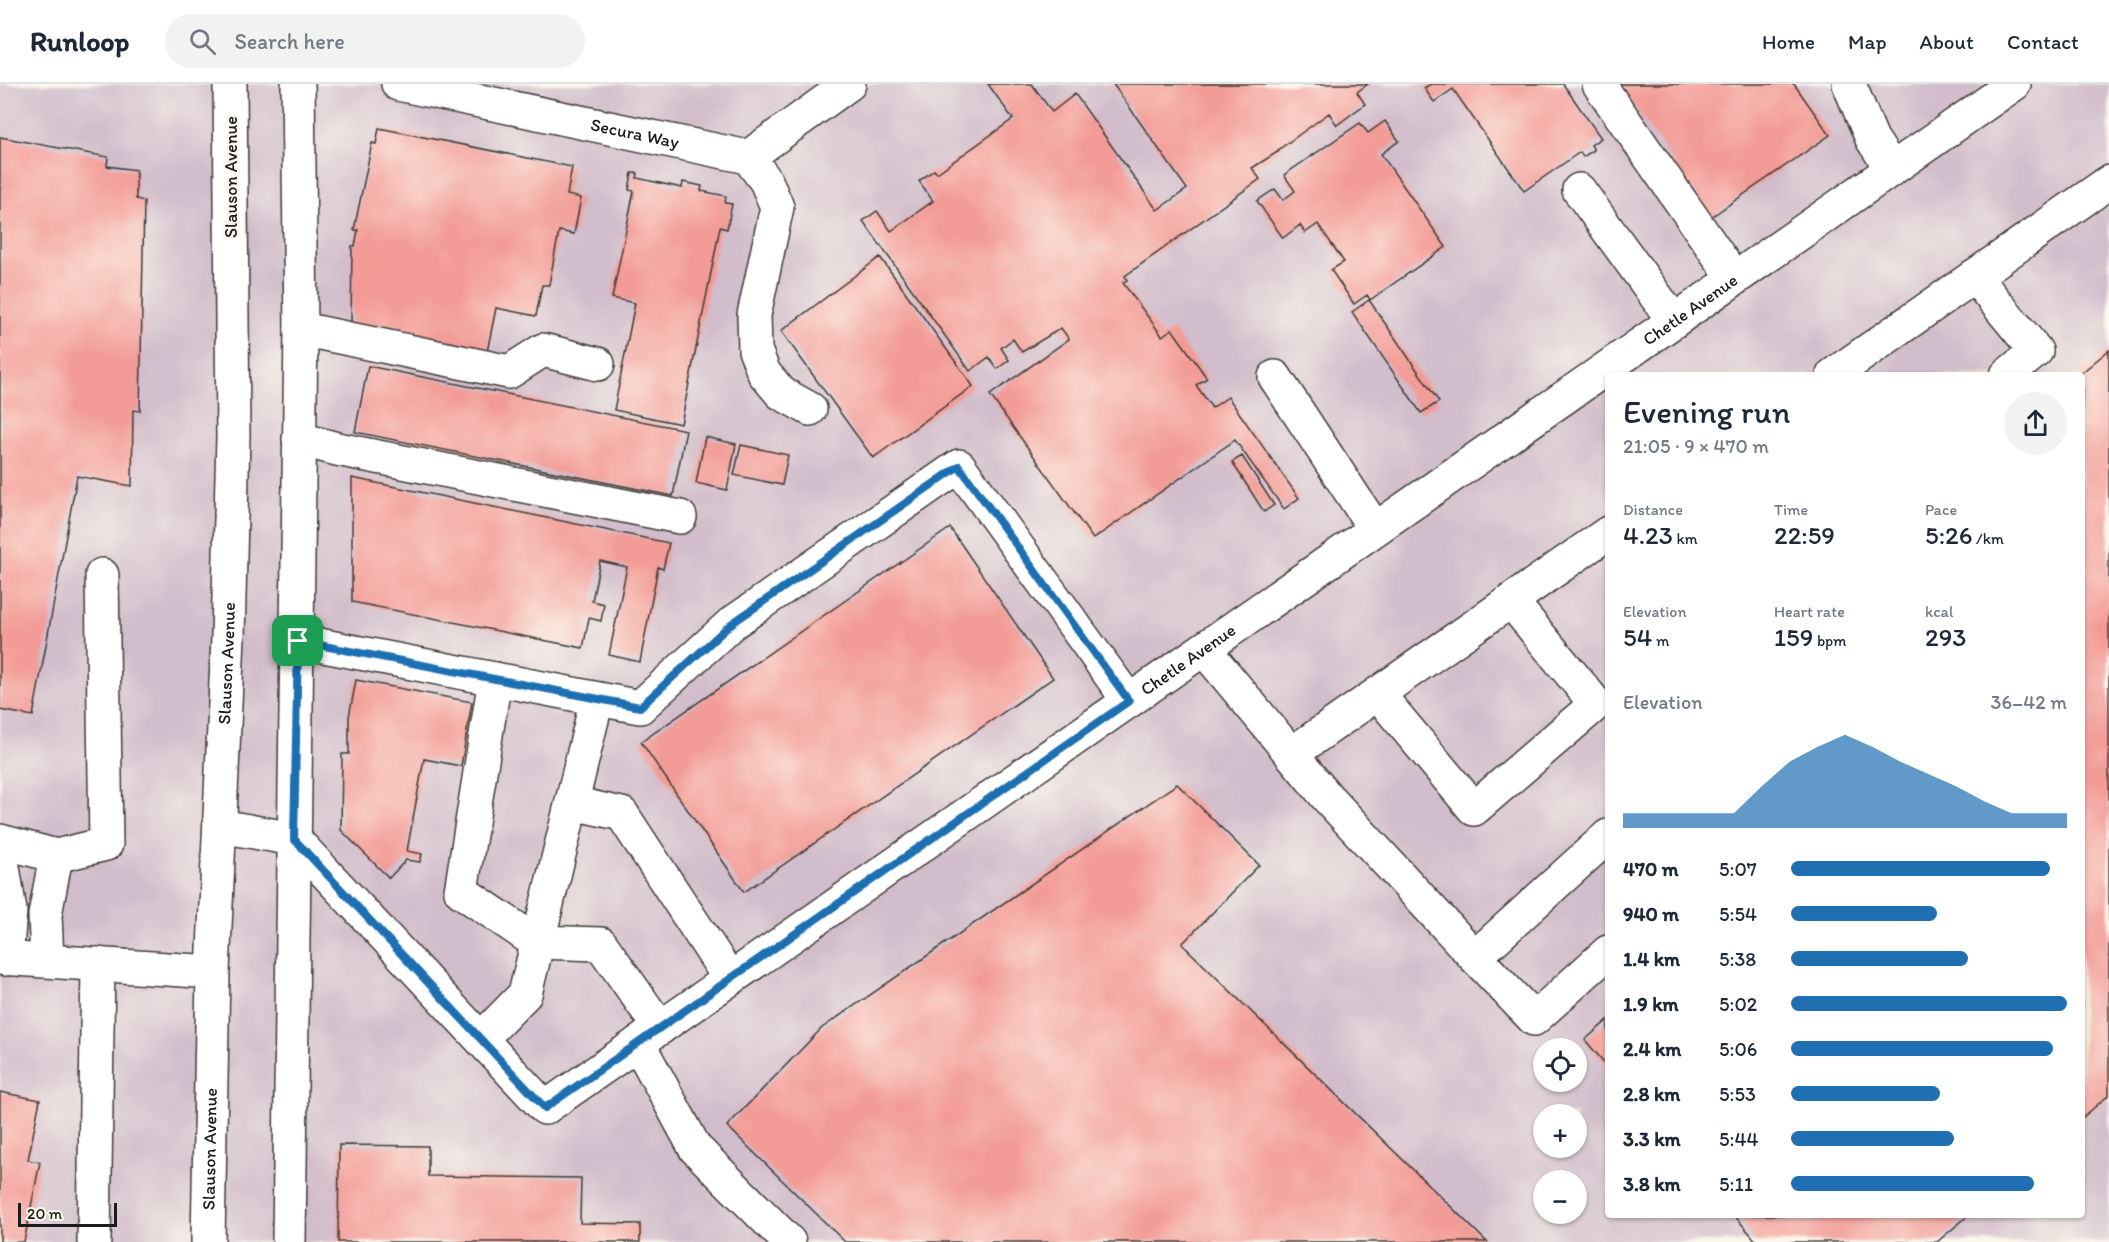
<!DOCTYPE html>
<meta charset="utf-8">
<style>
:root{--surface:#fff;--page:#f2f2f3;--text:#1f2937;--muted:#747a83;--line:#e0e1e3;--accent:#1f6fb2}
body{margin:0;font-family:Itim,sans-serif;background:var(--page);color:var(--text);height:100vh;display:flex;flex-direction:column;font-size:22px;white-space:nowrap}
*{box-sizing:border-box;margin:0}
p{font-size:20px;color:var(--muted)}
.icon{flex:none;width:33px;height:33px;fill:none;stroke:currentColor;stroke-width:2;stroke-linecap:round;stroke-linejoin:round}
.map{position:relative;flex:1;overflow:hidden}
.drawer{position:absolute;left:1605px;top:288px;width:480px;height:846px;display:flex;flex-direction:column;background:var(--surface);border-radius:6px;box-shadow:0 2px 4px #0004}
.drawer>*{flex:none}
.buttons{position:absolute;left:1533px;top:954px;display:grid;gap:12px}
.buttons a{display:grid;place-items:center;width:54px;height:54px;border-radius:50%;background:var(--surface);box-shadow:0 2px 4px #0004;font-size:30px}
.scale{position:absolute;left:18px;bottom:15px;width:99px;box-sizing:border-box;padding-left:6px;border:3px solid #1c1c1c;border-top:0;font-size:16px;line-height:21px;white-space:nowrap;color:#1c1c1c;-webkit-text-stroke:4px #fbf7ec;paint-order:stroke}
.pin{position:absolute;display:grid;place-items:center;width:51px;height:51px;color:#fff;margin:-26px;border-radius:12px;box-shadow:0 3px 9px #0006}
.round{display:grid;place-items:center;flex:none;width:63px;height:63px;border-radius:32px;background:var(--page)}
.headline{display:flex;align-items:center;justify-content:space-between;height:102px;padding:0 18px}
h1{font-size:33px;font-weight:600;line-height:45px}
.metrics{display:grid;grid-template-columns:repeat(3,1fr);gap:9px;height:102px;padding:6px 18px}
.metrics div{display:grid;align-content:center}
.metrics b{font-size:26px;font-weight:600}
.metrics small{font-size:16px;font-weight:400}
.metrics p{font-size:16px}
.chart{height:168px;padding:12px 18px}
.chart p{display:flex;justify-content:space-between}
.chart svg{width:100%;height:108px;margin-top:6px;fill:var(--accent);opacity:.7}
ul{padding:0 18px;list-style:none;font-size:20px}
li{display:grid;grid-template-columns:96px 72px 1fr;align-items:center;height:45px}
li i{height:15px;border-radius:8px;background:var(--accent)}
header{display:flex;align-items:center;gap:36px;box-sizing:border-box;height:84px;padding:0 30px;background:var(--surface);border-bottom:2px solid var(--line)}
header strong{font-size:28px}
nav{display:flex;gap:33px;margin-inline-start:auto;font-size:21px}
.search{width:420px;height:54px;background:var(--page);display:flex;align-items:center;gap:15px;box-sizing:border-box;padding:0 21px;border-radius:33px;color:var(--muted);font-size:22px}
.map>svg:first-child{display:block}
</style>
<header>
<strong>Runloop</strong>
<div class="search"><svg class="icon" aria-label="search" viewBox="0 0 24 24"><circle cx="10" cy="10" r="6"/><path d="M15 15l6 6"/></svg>Search here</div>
<nav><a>Home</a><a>Map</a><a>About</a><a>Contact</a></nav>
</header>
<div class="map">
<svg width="2109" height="1158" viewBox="0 0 2109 1158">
<rect width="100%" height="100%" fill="#fbf7ec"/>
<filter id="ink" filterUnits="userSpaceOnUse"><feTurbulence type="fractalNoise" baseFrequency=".0167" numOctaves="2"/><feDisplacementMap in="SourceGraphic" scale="12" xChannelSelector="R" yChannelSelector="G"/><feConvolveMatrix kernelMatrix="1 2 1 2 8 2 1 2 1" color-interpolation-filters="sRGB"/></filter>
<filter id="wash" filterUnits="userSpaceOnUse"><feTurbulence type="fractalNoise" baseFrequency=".008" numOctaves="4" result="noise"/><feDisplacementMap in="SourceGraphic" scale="24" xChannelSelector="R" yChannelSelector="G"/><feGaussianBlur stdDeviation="1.35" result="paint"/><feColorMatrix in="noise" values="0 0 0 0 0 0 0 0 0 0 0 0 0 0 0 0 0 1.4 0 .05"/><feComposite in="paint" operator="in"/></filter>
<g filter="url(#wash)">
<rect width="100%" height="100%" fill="#f4e6cc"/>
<path fill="#d1bdcb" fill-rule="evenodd" d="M0 0H2109V1158H0ZM1608 291H2082V1131H1608ZM1544 964H1576V998H1544ZM1544 1030H1576V1064H1544ZM1544 1096H1576V1130H1544Z"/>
<g id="blocks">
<path fill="#f39b96" d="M988 0H1032L1052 28 1075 10 1157 126 1187 105 1113 0H1368L1357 8 1365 20 1337 41 1329 29 1278 66 1279 67 1252 84 1260 95 1125 192 1127 196 1123 199 1162 252 1172 245 1207 294 1196 301 1212 324 1228 313 1299 414 1284 425 1235 356 1093 455 990 311 1069 255 1061 244 1022 268 1013 255 1001 264 1009 276 997 285 989 273 970 287 863 137 877 127 891 147 933 117 919 97 934 86 937 89 1013 35Z
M1431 0H1563L1601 54 1591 61 1594 66 1583 73 1580 68 1524 107 1453 5 1434 18 1424 4Z
M1619 0H1794L1830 51 1711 133Z
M1385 37 1399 57 1381 70 1446 163 1370 216 1367 211 1354 220 1331 186 1344 178 1318 140 1305 149 1300 141 1283 154 1257 117 1275 105 1283 116 1295 107 1284 91 1360 39 1368 49Z
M379 44 572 83 567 111 581 114 574 150 559 147 549 201H542L536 232 496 224 487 268 351 241 352 162H355L358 146H354L372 59 376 60Z
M0 53 108 73 107 82 136 86V115L144 117 140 327 133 326 132 402 77 392 33 632 0 626Z
M632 89H638L637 94 682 104 683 98 702 102 701 107 726 112 725 119 732 120 727 145 720 143 681 340 614 326 635 219 612 214 634 107 629 106Z
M880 173 973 302 873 374 781 247Z
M1369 216 1439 318 1421 329 1352 228Z
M2109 266V1011L2082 1034V291H2079Z
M368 282 686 346 673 412 355 348Z
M705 353 736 360 727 406 696 399Z
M741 361 788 371 782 401 734 391Z
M1242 372 1274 421 1264 428 1232 378Z
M352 394 669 459 663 485 658 483 640 578 609 571 627 483 600 477 592 517 604 520 601 537 589 534 583 564 352 518Z
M950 444 1053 594 744 808 641 658Z
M356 596 472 618 461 682 424 675 407 767 422 770 420 778 406 776 389 794 341 746 342 670H349V633Z
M1177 700 1259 781 1182 860 1487 1158H845L727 1042 822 944Z
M1608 936V983L1585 956Z
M0 1008 40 1016 28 1076 40 1078 24 1158H0Z
M339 1061 428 1062V1092L581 1094 580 1139 640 1140V1158H338Z
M1734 1131H1969L1937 1158H1757Z"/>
</g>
</g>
<g filter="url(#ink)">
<use href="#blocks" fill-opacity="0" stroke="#3c3a36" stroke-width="1.5"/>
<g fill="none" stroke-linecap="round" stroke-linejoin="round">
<g stroke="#3c3a36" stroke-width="36">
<g id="minor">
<path id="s1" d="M398 0 748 73 849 0"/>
<path d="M1599 0 1734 194"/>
<path d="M1849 0 1872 55 1892 85"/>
<path d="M748 73 766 97 777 123 754 231 755 266 764 289 781 309 810 325"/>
<path d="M1579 106 1674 237"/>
<path d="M1974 192 2036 267 2007 291"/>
<path d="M301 245 509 288 543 266 598 280"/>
<path d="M1833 291 2109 98"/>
<path d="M1275 293 1375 445"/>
<path d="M299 355 337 365 680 433"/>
<path d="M298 557 640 623 731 540 959 382 1129 617"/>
<path d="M1204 565 1326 712 1475 873 1608 752"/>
<path d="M495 595 461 807 536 858 601 860 660 944"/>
<path d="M1378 610 1474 725 1596 620 1511 517"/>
<path d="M1291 670 1608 449"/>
<path d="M572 719 622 730 730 895"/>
<path id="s2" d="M220 742 294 755 545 1024 2014 0"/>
<path d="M0 757 56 772 106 760 102 491"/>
<path d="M0 764 10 827 6 875"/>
<path d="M1475 873 1534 935 1608 868"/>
<path d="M0 874 213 888"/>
<path d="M47 876 45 831 56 772"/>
<path d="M481 955 525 910 597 615"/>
<path d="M638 959 695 1064 789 1158"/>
<path d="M94 1158 98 880"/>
</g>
</g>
<g stroke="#3c3a36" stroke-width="36">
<g id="major">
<path id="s3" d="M208 1158 213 888 228 553 233 352 230 0"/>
<path d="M289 1158 301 245 298 0"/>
</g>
</g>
<use href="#minor" stroke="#fff" stroke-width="33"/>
<use href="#major" stroke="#fff" stroke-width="33"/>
</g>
</g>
<g fill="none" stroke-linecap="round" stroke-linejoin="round" filter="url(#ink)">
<g stroke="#fff" stroke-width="12">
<path id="route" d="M959 382 1129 617 545 1024 294 755 298 557 640 623 731 540Z"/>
</g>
<use href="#route" stroke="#1f6fb2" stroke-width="8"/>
</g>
<g text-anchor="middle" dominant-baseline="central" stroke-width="5" stroke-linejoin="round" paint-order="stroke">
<g font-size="18" fill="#1c1c1c" stroke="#fbf7ec">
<text stroke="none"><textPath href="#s1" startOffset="242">Secura Way</textPath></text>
<text transform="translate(231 93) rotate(-90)">Slauson Avenue</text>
<text stroke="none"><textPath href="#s2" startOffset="1839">Chetle Avenue</textPath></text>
<text stroke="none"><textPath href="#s2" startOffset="1227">Chetle Avenue</textPath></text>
<text stroke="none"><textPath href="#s3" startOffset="579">Slauson Avenue</textPath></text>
<text stroke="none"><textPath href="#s3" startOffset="93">Slauson Avenue</textPath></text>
</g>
</g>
</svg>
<div class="buttons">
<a><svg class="icon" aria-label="locate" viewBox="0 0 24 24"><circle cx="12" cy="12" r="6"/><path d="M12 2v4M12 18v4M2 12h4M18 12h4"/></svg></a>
<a>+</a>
<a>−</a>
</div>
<div class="scale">20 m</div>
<div class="pin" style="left:298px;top:557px;background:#1e9e55"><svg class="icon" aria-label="arrive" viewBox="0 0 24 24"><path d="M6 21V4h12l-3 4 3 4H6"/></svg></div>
<section class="drawer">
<div class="headline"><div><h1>Evening run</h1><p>21:05 · 9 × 470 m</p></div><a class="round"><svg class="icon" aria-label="share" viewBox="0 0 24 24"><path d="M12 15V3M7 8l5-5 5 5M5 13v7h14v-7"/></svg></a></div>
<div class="metrics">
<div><p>Distance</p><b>4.23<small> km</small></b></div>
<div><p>Time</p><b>22:59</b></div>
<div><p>Pace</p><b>5:26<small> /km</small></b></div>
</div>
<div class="metrics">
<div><p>Elevation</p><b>54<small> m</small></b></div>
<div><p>Heart rate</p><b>159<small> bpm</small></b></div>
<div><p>kcal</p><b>293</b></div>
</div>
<div class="chart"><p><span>Elevation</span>36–42 m</p>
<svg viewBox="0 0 160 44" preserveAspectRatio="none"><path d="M0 44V38L10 38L20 38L30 38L40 38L50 27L60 17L70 11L80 6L90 11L100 17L110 22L120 27L130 33L140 38L150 38L160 38V44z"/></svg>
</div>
<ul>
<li><b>470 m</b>5:07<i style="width:94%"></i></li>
<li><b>940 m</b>5:54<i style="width:53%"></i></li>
<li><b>1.4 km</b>5:38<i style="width:64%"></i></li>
<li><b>1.9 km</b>5:02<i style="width:100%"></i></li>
<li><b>2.4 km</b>5:06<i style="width:95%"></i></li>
<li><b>2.8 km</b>5:53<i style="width:54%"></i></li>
<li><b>3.3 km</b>5:44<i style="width:59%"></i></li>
<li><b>3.8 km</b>5:11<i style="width:88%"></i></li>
</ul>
</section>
</div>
